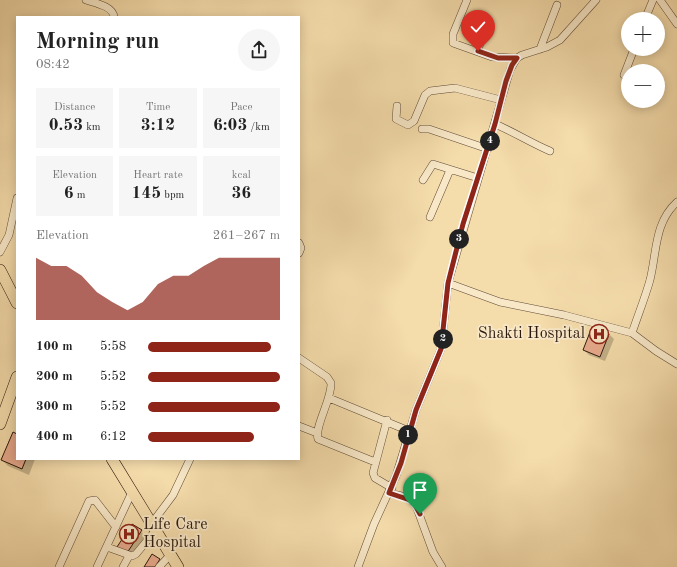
<!DOCTYPE html>
<meta charset="utf-8">
<style>
:root{--surface:#fff;--page:#f6f6f6;--text:#222;--muted:#767676;--accent:#8f2418}
body{margin:0;font-family:"Old Standard TT",serif;background:var(--page);color:var(--text);height:100vh;display:flex;flex-direction:column;font-size:15px;white-space:nowrap}
*{box-sizing:border-box;margin:0}
p{font-size:13px;color:var(--muted)}
.icon{flex:none;width:22px;height:22px;fill:none;stroke:currentColor;stroke-width:2;stroke-linecap:round;stroke-linejoin:round}
.map{position:relative;flex:1;overflow:hidden}
.panel{position:absolute;left:16px;top:16px;width:284px;height:444px;display:flex;flex-direction:column;background:var(--surface);border-radius:0px;box-shadow:0 2px 10px #0003}
.panel>*{flex:none}
.tools{position:absolute;left:621px;top:12px;display:grid;gap:8px}
.tools a{display:grid;place-items:center;width:44px;height:44px;border-radius:50%;background:var(--surface);box-shadow:0 2px 10px #0003;font-size:20px}
.pin{position:absolute;display:grid;place-items:center;width:34px;height:34px;color:#fff;margin:-41px -17px;border-radius:50% 50% 50% 0;rotate:-45deg;box-shadow:0 0 4px #0007}
.pin .icon{rotate:45deg}
.km{position:absolute;width:20px;height:20px;margin:-10px;border-radius:50%;background:#222;color:#fff;font-size:11px;line-height:20px;text-align:center}
.round{display:grid;place-items:center;flex:none;width:42px;height:42px;border-radius:21px;background:var(--page)}
.overview{display:flex;align-items:center;justify-content:space-between;height:68px;padding:0 20px}
h1{font-size:22px;font-weight:700;line-height:30px}
.metrics{display:grid;grid-template-columns:repeat(3,1fr);gap:6px;height:68px;padding:4px 20px}
.metrics div{display:grid;align-content:center;border-radius:0px;background:var(--page);text-align:center}
.metrics b{font-size:17px;font-weight:700}
.metrics small{font-size:11px;font-weight:400}
.metrics p{font-size:11px}
.chart{height:112px;padding:8px 20px}
.chart p{display:flex;justify-content:space-between}
.chart svg{width:100%;height:72px;margin-top:4px;fill:var(--accent);opacity:.7}
ul{padding:0 20px;list-style:none;font-size:13px}
li{display:grid;grid-template-columns:64px 48px 1fr;align-items:center;height:30px}
li i{height:10px;border-radius:5px;background:var(--accent)}
.map>svg:first-child{display:block}
</style>
<div class="map">
<svg width="677" height="567" viewBox="0 0 677 567">
<rect width="100%" height="100%" fill="#f5dcab"/>
<filter id="stains"><feTurbulence type="fractalNoise" baseFrequency=".005" numOctaves="4"/><feColorMatrix values="0 0 0 0 .2 0 0 0 0 .09 0 0 0 0 .02 0 0 0 .5 -.17"/></filter>
<radialGradient id="worn" r=".72"><stop offset=".6" stop-color="#630" stop-opacity="0"/><stop offset="1" stop-color="#630" stop-opacity=".3"/></radialGradient>
<path fill="#0003" d="M609 334 614 339 605 361 589 355 584 350Z
M17 435V459H35L29 475 8 466 2 460Z
M132 525 146 536 132 557 123 551Z"/>
<path fill="#e9ab8e" stroke="#2d190e" d="M592 327 609 334 600 357 583 350Z
M13 432 17 434V459H26L22 469 1 460Z
M132 524 142 530 127 553 117 547Z
M152 554 160 559 155 567H144Z"/>
<g fill="none" stroke-linecap="round" stroke-linejoin="round">
<g stroke="#5f4a35" stroke-width="8">
<path id="minor" d="M86 0C95 3 113 6 114 17
M467 0 453 34V43L492 57 517 58
M660 0 677 24
M645 19 653 0
M540 49 557 5
M478 51 485 23
M624 75 634 49
M397 106 396 119 408 125 414 121 425 95 430 91 455 88 501 100
M495 124C514 132 531 143 550 151
M422 129H429L488 149
M423 180 433 164 478 178
M430 217 450 170
M299 243 301 248 299 253
M0 252 9 235 17 198
M448 283 500 302 564 315 632 333 656 351 677 364
M632 333C638 315 645 298 650 280 657 252 654 223 677 202
M299 358 327 377 331 383C332 399 314 427 318 439L375 462
M329 398 409 431
M387 420 373 473 375 478 392 488
M299 426 317 433
M389 493 410 498 415 503 433 552 442 567
M152 523 173 495 190 459
M107 547 132 556 136 554 156 530
M59 567 89 501 95 500 116 527
M97 567 132 492
M123 567 129 556
M159 567 171 554
M358 567 374 524 396 476 416 410 441 349 448 283 510 70 517 58 522 55 547 47 560 40 596 0"/>
</g>
<g stroke="#2d190e" stroke-width="12">
<path id="highway" d="M0 270 17 303
M0 424 17 377
M112 459 178 567"/>
</g>
<use href="#minor" stroke="#f8e8c8" stroke-width="7"/>
<use href="#highway" stroke="#f5dcab" stroke-width="11"/>
</g>
<g fill="none" stroke-linecap="round" stroke-linejoin="round">
<g stroke="#fff" stroke-width="8">
<path id="route" d="M420 514 413 501 389 493 401 463 416 410 441 349 448 283 463 224 495 124 506 81 512 65 517 58H498L478 51"/>
</g>
<use href="#route" stroke="#8f2418" stroke-width="5"/>
</g>
<defs>
<g id="hospital-ring" transform="scale(1)"><circle r="9.5" fill="#f8e8c8" stroke="#8f2418" stroke-width="1.5"/><path d="M-5-5h3v3.5h4V-5h3V5h-3V1.5h-4V5h-3Z" fill="#8f2418"/></g>
</defs>
<g fill-rule="evenodd">
<use href="#hospital-ring" x="599" y="334"/>
<use href="#hospital-ring" x="129" y="534"/>
</g>
<g text-anchor="middle" dominant-baseline="central" stroke-width="3.5" stroke-linejoin="round" paint-order="stroke">
<g font-size="16" fill="#2d190e" stroke="#f8e8c8" text-anchor="end">
<text x="585" y="334">Shakti Hospital</text>
<text x="143" y="525" text-anchor="start">Life Care<tspan x="143" dy="18">Hospital</tspan></text>
</g>
</g>
<rect width="100%" height="100%" filter="url(#stains)"/>
<rect width="100%" height="100%" fill="url(#worn)"/>
</svg>
<div class="tools">
<a>+</a>
<a>−</a>
</div>
<div class="pin" style="left:420px;top:514px;background:#1e9e55"><svg class="icon" aria-label="arrive" viewBox="0 0 24 24"><path d="M6 21V4h12l-3 4 3 4H6"/></svg></div>
<div class="pin" style="left:478px;top:51px;background:#d93025"><svg class="icon" aria-label="check" viewBox="0 0 24 24"><path d="M5 12l5 5 9-10"/></svg></div>
<b class="km" style="left:408px;top:435px">1</b>
<b class="km" style="left:443px;top:339px">2</b>
<b class="km" style="left:459px;top:239px">3</b>
<b class="km" style="left:490px;top:141px">4</b>
<section class="panel">
<div class="overview"><div><h1>Morning run</h1><p>08:42</p></div><a class="round"><svg class="icon" aria-label="share" viewBox="0 0 24 24"><path d="M12 15V3M7 8l5-5 5 5M5 13v7h14v-7"/></svg></a></div>
<div class="metrics">
<div><p>Distance</p><b>0.53<small> km</small></b></div>
<div><p>Time</p><b>3:12</b></div>
<div><p>Pace</p><b>6:03<small> /km</small></b></div>
</div>
<div class="metrics">
<div><p>Elevation</p><b>6<small> m</small></b></div>
<div><p>Heart rate</p><b>145<small> bpm</small></b></div>
<div><p>kcal</p><b>36</b></div>
</div>
<div class="chart"><p><span>Elevation</span>261–267 m</p>
<svg viewBox="0 0 160 44" preserveAspectRatio="none"><path d="M0 44V6L10 11L20 11L30 17L40 27L50 33L60 38L70 33L80 22L90 17L100 17L110 11L120 6L130 6L140 6L150 6L160 6V44z"/></svg>
</div>
<ul>
<li><b>100 m</b>5:58<i style="width:93%"></i></li>
<li><b>200 m</b>5:52<i style="width:100%"></i></li>
<li><b>300 m</b>5:52<i style="width:100%"></i></li>
<li><b>400 m</b>6:12<i style="width:80%"></i></li>
</ul>
</section>
</div>
